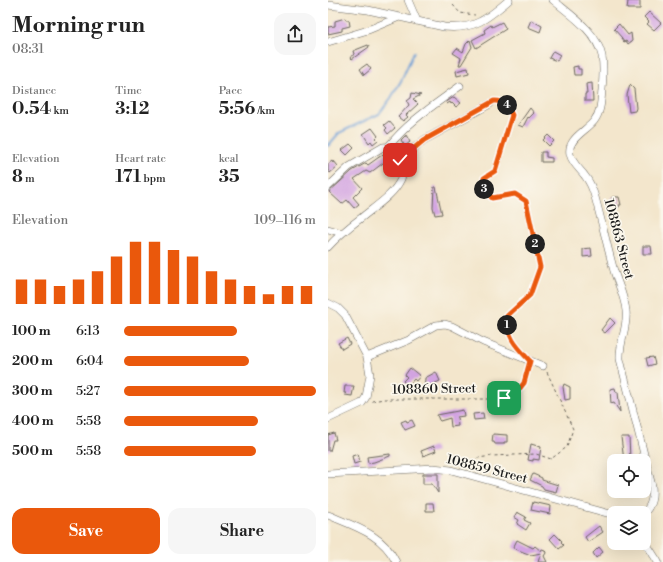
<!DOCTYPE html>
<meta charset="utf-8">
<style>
:root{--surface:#fff;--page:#f6f6f6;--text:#222;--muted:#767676;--accent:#ea580c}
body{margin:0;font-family:"Libre Bodoni",serif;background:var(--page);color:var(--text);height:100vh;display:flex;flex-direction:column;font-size:15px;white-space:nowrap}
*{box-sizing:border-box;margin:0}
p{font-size:13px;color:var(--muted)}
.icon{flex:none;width:22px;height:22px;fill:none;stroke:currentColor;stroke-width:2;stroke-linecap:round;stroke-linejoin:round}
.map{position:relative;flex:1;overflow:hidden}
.details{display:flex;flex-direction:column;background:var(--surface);width:328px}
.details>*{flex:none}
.controls{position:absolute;left:279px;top:454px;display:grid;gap:8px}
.controls a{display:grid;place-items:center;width:44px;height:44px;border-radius:8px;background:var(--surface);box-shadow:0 4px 16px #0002;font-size:20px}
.pin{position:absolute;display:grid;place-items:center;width:34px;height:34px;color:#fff;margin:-17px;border-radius:8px;box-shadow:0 2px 6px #0006}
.km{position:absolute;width:20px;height:20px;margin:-10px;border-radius:50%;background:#222;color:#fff;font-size:11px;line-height:20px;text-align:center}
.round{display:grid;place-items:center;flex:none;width:42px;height:42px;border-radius:12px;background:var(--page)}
.summary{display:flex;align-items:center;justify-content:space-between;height:68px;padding:0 12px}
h1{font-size:22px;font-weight:700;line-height:30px}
.figures{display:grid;grid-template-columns:repeat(3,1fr);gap:6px;height:68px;padding:4px 12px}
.figures div{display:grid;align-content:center}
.figures b{font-size:17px;font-weight:700}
.figures small{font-size:11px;font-weight:400}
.figures p{font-size:11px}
.chart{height:112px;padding:8px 12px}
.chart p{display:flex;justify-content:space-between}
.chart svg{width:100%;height:72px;margin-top:4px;stroke:var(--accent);stroke-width:6}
.button{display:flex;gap:8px;margin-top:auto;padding:8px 12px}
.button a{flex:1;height:46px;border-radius:12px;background:var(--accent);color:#fff;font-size:16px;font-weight:700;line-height:46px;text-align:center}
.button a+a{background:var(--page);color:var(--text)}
ul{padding:0 12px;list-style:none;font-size:13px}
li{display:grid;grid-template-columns:64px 48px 1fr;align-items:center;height:30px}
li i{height:10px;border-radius:5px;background:var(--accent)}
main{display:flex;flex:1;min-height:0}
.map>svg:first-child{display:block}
</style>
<main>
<section class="details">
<div class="summary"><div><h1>Morning run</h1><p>08:31</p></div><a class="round"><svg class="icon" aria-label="share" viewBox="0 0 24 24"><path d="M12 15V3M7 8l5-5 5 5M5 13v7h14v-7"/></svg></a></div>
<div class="figures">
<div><p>Distance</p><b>0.54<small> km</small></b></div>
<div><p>Time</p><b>3:12</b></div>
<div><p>Pace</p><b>5:56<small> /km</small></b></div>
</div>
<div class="figures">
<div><p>Elevation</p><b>8<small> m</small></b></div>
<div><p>Heart rate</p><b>171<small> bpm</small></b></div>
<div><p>kcal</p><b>35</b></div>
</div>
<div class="chart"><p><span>Elevation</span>109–116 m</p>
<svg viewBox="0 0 160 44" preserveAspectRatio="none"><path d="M5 44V29M15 44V29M25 44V33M35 44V29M45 44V24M55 44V15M65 44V6M75 44V6M85 44V11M95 44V15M105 44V24M115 44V29M125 44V33M135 44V38M145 44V33M155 44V33"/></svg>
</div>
<ul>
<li><b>100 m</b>6:13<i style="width:59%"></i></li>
<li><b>200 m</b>6:04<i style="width:65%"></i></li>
<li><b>300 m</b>5:27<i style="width:100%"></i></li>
<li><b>400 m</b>5:58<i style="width:70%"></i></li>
<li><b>500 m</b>5:58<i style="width:69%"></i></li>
</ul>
<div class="button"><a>Save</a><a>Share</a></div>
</section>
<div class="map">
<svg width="335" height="562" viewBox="0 0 335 562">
<rect width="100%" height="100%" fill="#fbf7ec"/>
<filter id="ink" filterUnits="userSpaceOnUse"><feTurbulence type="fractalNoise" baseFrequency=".025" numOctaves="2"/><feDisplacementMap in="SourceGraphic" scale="8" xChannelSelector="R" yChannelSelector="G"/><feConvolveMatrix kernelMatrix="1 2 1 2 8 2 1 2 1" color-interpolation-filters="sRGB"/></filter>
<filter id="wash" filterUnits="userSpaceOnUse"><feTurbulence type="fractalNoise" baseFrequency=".012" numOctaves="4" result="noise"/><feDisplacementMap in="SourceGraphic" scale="16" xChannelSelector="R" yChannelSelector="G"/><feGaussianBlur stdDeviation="0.9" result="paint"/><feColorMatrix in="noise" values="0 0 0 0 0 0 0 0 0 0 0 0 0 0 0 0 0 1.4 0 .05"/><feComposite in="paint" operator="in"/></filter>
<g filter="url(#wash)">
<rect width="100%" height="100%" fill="#f3e6cc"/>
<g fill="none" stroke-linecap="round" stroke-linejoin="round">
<path stroke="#699dd5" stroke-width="2" d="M0 146 11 133 51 114 63 98 73 81 86 52"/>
</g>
<g id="blocks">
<path fill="#d2a3e1" d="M300 1H312V9H299Z
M321 12 333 23 326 30 319 24 321 22 316 17Z
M17 18 18 20H21L22 26 14 28V31L0 34V27L7 26V21Z
M203 20 214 26 212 32 200 27Z
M174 22 178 29 148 48 144 40 157 33 156 30 163 25 164 27Z
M291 24 300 35 303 33 304 41 300 44 298 41 296 42 293 38H294L286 29Z
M142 40 144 47 133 65H131L133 58 125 53 129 48 135 52 138 44Z
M40 45 41 47 24 59 23 58 26 54 25 51Z
M225 51 232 55 229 61 221 58Z
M39 64 43 69 36 75 32 69Z
M250 66V69H253V75H246L245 67Z
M140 68 141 73 129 76 128 71Z
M264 83 265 101H257V94H259L258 84Z
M302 85 306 89 308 108 307 111 301 112 299 95Z
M84 93 93 95 85 99 90 104 78 115 80 117 75 121 70 117 81 105 79 101 83 98Z
M126 97 133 103 128 107 124 103 123 104 122 102 119 104 118 102Z
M202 108 206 113 201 118 200 117 195 127 190 125Z
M61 121 67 128 60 134 57 130 59 128 56 125Z
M44 128 50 136 48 138 50 140 45 144 43 141 41 143 35 134Z
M78 135 82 142 77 146 73 140Z
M220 135 226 141 221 146 215 140Z
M22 144 26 148 19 155 14 150Z
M213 152H218V157L224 158V162H213Z
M58 153 62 158 59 160 42 173 38 171 26 179 34 188 25 197 31 204 26 208 19 200 14 204 1 192 24 171 38 163 40 165 54 155 55 156Z
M4 161 5 163 6 161 10 166 2 173 0 170V164Z
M106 187H108L114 214 107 215 105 207Z
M284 197H291L293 205H291V207H284Z
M315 246H323L324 254H315Z
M263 248 264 256 255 257V249Z
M282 318 287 323 277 333 273 330Z
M19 338 22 344 14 349 10 343Z
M325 357 327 364 320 366 318 358Z
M82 368 92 376 88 381 86 379 80 386 75 381 79 377 77 375Z
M108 372 112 381 101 386 96 394 97 378Z
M236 384 242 387V399L237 400 235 387Z
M17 386H26L24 396 17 395 18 393H16Z
M287 388 288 392H290L292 412 286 403 283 404 282 389Z
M135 410 136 416 129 417 130 426 123 427 122 418 112 421 111 420 109 415Z
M155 413 156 419 146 420 145 414Z
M78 420 79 422 84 420 87 426 77 430 73 422Z
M6 433 8 440H5L2 451H0V435Z
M165 434 179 435V442H176V444H167L166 442H164Z
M293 437H301L302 459 296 461Z
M203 444 213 447 211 460 205 459V461L200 460Z
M106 446 108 451 95 456 93 451Z
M30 454 32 462 26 464 24 456Z
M62 454V456L46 462 40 463 39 457Z
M95 474H110V493L104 484H95Z
M205 474 214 478V480L230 485 228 492 216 489 214 486 202 480Z
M205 502 223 506 222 514 203 510Z
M98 503H105L106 511H98Z
M189 512 198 517 196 520 202 523 198 530 189 524 191 520 186 517Z
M271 526 275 532 260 542 257 537Z
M227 534 234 541 233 542 236 545 231 549 222 539Z
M189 540 205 548 207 546 213 551 214 549 217 550 218 553 216 556 219 562H210L213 553 203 555 185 548Z
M271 547 275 552 268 558 265 553Z"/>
</g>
</g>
<g filter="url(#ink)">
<use href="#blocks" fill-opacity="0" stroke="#67635a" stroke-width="1"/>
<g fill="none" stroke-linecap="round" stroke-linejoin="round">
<g stroke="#67635a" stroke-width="8">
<path id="minor" d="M80 0 89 21
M225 0C243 15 269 32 274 56 276 67 275 79 274 90 273 101 273 112 266 121 258 131 239 139 242 154 244 163 251 168 257 176 262 182 265 190 267 197 274 222 279 246 286 271 290 284 297 298 298 311 300 327 291 342 292 359L324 486C325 497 324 505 316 513
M0 5 40 10 116 27C146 30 159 19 181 0
M0 42 40 30 71 17
M60 147C81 121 105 106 132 86
M72 160 96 140 162 104
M0 187 21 167 55 147C62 146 65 150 69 156 74 163 76 171 73 179 65 196 46 207 33 218 21 227 10 236 0 247
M0 229 14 233
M0 303 10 308 17 315 39 357 42 375 38 397 34 403 0 419
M39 357 81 340 108 325 117 324 124 326 155 342 215 366
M0 474 105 468 123 470 286 515
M0 515C26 526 55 534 68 562
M316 540 330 562"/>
</g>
<path stroke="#67635a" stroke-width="1" stroke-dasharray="3 3" stroke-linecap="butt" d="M125 5 132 13 147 15
M168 101C177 100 181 108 184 115L167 171 156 178V188L164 199 187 194 198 201 212 267 202 295 179 316C179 327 182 340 190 348
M44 401 56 399H183L195 383 200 368
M132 465 150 458 164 456 208 454 223 459 239 447 245 429 219 372"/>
<use href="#minor" stroke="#fff" stroke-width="7"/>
</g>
</g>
<g fill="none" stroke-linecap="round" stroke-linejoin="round" filter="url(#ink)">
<g stroke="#fff" stroke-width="8">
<path id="route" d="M72 160 96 140 166 101C176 100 180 107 184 115L167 171 156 178V188L164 198 187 194 198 201 212 267 202 295 179 316C179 338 188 346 202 361L196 383 184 398H176"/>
</g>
<use href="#route" stroke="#ea580c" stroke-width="5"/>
</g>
<g text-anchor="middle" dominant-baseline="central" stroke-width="3.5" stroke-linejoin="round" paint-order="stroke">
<g font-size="13" fill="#1c1c1c" stroke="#fbf7ec">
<text transform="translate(291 239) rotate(75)">108863 Street</text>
<text transform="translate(106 389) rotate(-1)">108860 Street</text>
<text transform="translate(159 469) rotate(14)">108859 Street</text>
</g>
</g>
</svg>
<div class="controls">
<a><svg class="icon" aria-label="locate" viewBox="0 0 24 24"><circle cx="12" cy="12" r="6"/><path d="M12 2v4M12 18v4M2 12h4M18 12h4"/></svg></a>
<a><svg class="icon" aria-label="layers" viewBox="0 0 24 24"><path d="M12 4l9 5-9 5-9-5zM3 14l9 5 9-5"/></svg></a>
</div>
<div class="pin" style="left:176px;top:398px;background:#1e9e55"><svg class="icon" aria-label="arrive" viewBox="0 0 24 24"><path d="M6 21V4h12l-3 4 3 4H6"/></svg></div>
<div class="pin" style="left:72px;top:160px;background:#d93025"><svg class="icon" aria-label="check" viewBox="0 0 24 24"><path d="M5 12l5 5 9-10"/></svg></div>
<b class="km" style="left:179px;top:325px">1</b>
<b class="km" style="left:207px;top:244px">2</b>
<b class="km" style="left:156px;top:189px">3</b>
<b class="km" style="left:179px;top:105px">4</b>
</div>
</main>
